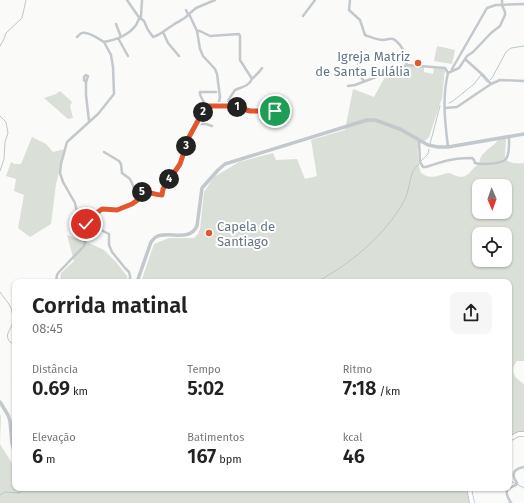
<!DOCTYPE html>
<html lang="pt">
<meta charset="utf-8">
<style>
:root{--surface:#fff;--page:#f6f6f6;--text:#222;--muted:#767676}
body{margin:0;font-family:"Fira Sans",sans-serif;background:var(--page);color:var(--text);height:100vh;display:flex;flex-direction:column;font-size:15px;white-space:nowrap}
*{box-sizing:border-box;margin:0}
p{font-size:13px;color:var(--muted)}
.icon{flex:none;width:22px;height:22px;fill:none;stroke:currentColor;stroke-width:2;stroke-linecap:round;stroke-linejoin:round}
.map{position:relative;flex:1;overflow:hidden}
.panel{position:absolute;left:12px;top:279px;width:500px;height:212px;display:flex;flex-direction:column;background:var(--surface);border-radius:8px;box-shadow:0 1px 3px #0004}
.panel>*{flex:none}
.needle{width:26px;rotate:178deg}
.controls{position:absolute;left:472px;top:179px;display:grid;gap:8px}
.controls a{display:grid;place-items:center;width:40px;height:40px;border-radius:8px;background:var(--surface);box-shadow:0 1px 3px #0004;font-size:20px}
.pin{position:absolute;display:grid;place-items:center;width:34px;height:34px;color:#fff;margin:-17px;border:2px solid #fff;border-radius:50%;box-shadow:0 1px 4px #0007}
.km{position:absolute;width:20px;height:20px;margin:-10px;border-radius:50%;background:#222;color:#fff;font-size:11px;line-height:20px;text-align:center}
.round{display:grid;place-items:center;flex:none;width:42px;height:42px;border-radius:8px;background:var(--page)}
.headline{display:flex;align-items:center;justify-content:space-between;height:68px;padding:0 20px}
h1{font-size:22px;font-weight:600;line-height:30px}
.stats{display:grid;grid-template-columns:repeat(3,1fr);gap:6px;height:68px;padding:4px 20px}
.stats div{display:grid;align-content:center}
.stats b{font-size:20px;font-weight:600}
.stats small{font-size:11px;font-weight:400}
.stats p{font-size:11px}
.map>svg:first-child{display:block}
</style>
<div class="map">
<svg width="524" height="503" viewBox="0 0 524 503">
<rect width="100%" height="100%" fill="#fafaf8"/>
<path fill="#dadfd7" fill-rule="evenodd" d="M437 46 455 50 452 64 434 61Z
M407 66 424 67V72L433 74 434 68 445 69 442 98 429 137C426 141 422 141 419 145 416 149 419 168 421 173 433 181 438 174 450 173 459 178 465 179 472 170 474 167 477 166 479 163 480 160 480 157 483 154 488 148 495 145 499 139L506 138 505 156 506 160C510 163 519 164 524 163V361H517C509 372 515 378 524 384V433H516L509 436V282H141L154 244 169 238H194L198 234 200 229 204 192 214 177 239 162 273 153 276 160 297 159 305 179 317 176 311 140 345 130 353 89 374 97 386 75 401 74ZM479 186H505V212H479ZM479 234H505V260H479Z
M60 91 72 102 70 106 73 118 68 119 44 98 56 94Z
M32 137 46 144 53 152 65 149 56 184 51 224 30 237 18 228 24 195 14 191 16 179 6 176 11 162 15 164H21Z
M67 235 87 242 104 250 116 262 127 276 128 282H60L61 273 74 261Z
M0 414 1 416 0 444 13 465 15 466V488H467L470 503H0Z"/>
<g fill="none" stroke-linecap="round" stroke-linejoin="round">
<path stroke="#bbc7cb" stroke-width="1" d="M0 46 4 39 6 33 22 18 26 0
M490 80 492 78 506 52 511 48 524 46
M449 103 453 101 474 84 481 75 487 82
M0 116 6 122 8 133 5 142 4 159 0 171
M430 144 440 106
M421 161 428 154 429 149
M316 282C350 265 386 234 404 201 409 192 409 181 413 171 414 169 417 166 419 164
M0 292C4 299 11 304 12 312 13 316 13 321 12 325 9 332 4 336 11 343H15
M15 377C11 382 12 386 15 391
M509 480 524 488
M0 495 5 492 19 493 24 488"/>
<g stroke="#b5babe" stroke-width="5.5">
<path id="primary" d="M509 439 519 434H524
M469 488 472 503"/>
</g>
<path stroke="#c3c8cc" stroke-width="2.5" d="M127 0 138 16 144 21 148 30 153 37C161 35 166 29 173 25 179 21 184 20 189 14H188L186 10
M215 0 196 8 189 14 197 31 200 49 203 56 215 69 217 74 220 97 219 102 216 105
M303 16 315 0
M116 24 121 37
M197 31H200L210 36 239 34 240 36V60L252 79C249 86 242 87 235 90L229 99 227 106
M163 32 168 43 179 56
M77 37C77 37 81 33 82 33 88 31 99 39 104 42
M118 38 128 56
M104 42 111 55 113 67 114 94 98 114 67 142 61 164 60 173 63 182 75 203 78 217 86 224 99 229 109 234V245L112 252 125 268 129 272 130 276V282
M104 42C115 40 129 35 136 25 138 22 138 19 141 16L142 0
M357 57 361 77 364 81
M465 59 484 76 491 84
M407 65 445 68 448 73C442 97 445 123 448 147
M452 69 487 8 496 5 524 4
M448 73 459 68 467 56 473 52 491 33 500 26 505 15V12L502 5V0
M252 79 259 72 262 68
M86 82 84 80V77L86 75 88 76 86 82V95L89 121
M348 86 355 85 384 74 401 73C410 60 409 58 400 45 398 43 396 40 393 39 389 38 387 40 383 40 377 40 371 37 365 35L360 20 349 10 350 0
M206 107C205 101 199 97 200 92H216
M445 108 457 107 491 84 500 80 524 81
M196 124H206L212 126
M419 140 420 162 423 167H426C444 161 453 158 472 158L474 160 475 163C481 165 502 164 506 159 510 153 509 143 509 137
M104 152 119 161 121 164 122 173 130 179 135 190 139 189 141 192
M56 282 57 275 59 272 84 246 85 242 83 228 95 214 102 209 117 210 132 205 139 199 141 192C149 191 154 196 162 195L163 189 180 163 189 137 206 107 227 106 239 108 250 111H275L281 112
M508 488C505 493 508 498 511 503
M509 488 516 485 517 483C516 481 514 479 514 477 512 470 519 468 524 467"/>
<path stroke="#c3c8cc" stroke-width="3.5" d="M137 282 151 242C153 240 154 238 156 237 168 230 189 243 197 226L202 188 218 170 225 164 367 120H375L400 129 428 145 438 147H448L524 134
M0 402 8 415 10 421 12 443 15 455"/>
<use href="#primary" stroke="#fff" stroke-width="4"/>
</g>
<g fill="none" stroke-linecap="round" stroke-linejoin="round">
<g stroke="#fff" stroke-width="8">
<path id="route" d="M86 224 95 214 102 209 117 210 132 204 139 199 141 192C149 191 154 195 162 195L163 189 180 164 189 137 206 106H227L239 108 250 111H275"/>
</g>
<use href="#route" stroke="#e4572e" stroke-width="5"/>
</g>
<g fill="#e4572e" stroke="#fff" stroke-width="1.5">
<circle cx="418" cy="63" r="4"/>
<circle cx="209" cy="233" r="4"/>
</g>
<g text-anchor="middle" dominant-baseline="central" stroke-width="4" stroke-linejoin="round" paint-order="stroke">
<g font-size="13" fill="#657683" stroke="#fff" text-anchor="end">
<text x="410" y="56">Igreja Matriz<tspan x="410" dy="15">de Santa Eulália</tspan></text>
<text x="217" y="226" text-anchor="start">Capela de<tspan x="217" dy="15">Santiago</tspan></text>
</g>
</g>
</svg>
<div class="controls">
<a><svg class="needle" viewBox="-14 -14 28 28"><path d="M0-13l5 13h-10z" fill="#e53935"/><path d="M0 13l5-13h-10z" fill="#767676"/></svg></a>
<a><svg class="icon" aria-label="locate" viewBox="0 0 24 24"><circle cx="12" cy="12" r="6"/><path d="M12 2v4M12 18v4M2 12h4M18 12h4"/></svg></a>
</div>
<div class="pin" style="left:275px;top:111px;background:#1e9e55"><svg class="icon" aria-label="arrive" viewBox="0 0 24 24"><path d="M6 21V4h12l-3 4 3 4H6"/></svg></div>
<div class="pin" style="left:86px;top:224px;background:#d93025"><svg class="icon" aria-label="check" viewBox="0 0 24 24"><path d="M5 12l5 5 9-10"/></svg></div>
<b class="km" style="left:237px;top:107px">1</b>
<b class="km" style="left:203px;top:112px">2</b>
<b class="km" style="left:186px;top:146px">3</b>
<b class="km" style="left:169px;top:179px">4</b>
<b class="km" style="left:142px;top:192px">5</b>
<section class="panel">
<div class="headline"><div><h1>Corrida matinal</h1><p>08:45</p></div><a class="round"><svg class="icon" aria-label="share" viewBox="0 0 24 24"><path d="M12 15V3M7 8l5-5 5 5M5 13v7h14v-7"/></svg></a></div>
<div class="stats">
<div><p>Distância</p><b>0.69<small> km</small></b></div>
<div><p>Tempo</p><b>5:02</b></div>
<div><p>Ritmo</p><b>7:18<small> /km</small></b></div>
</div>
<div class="stats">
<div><p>Elevação</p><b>6<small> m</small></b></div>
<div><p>Batimentos</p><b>167<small> bpm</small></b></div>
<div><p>kcal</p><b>46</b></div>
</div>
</section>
</div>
